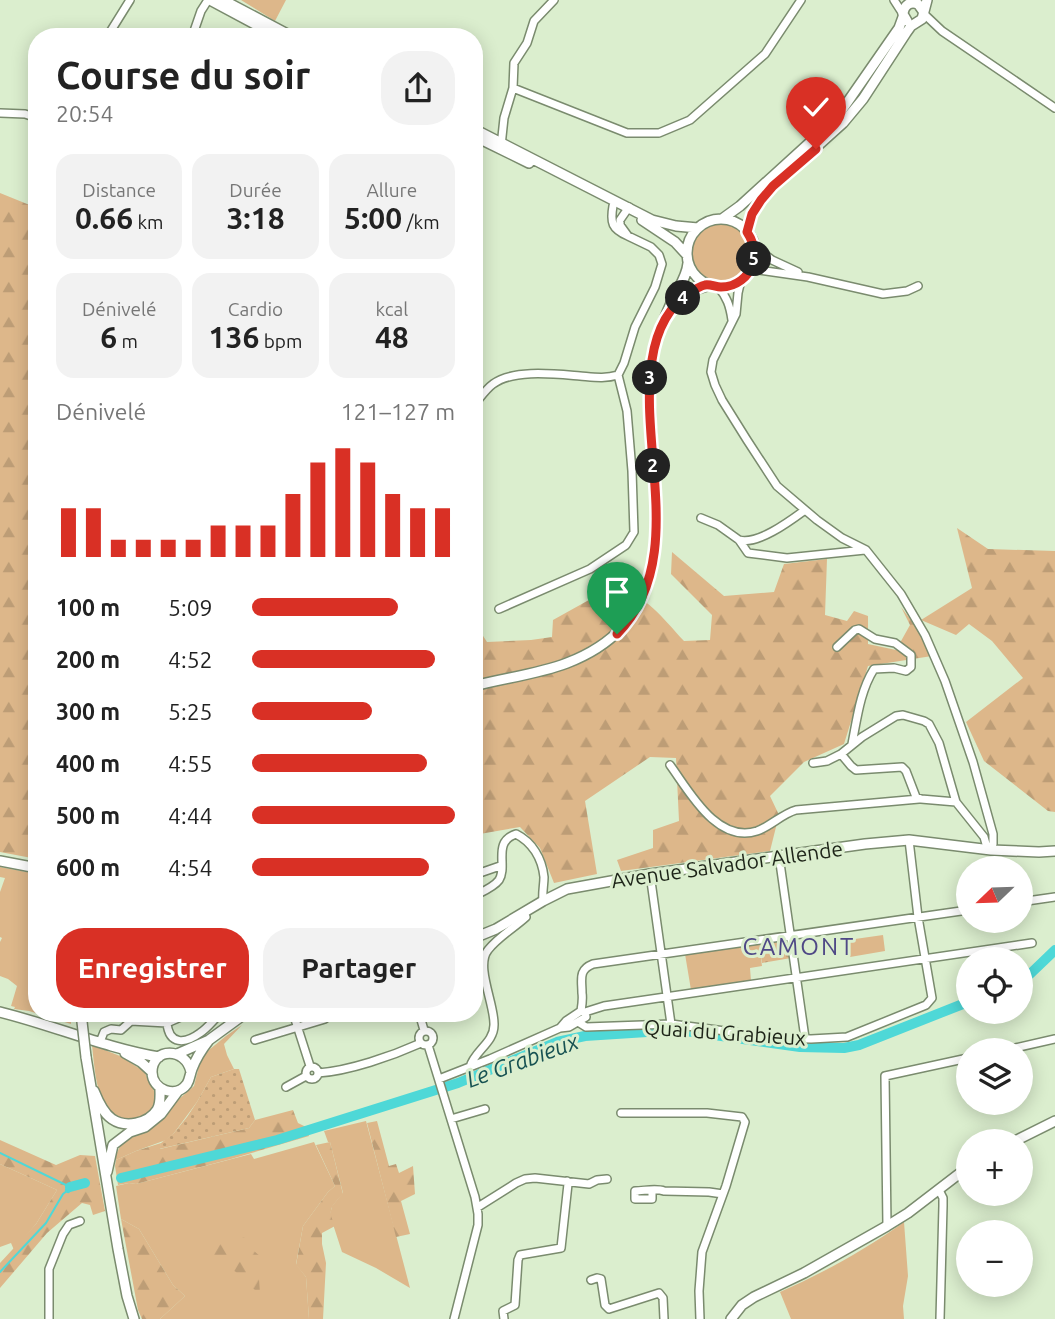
<!DOCTYPE html>
<html lang="fr">
<meta charset="utf-8">
<style>
:root{--surface:#fff;--page:#f2f2f2;--text:#222;--muted:#767676;--accent:#d93025}
body{margin:0;font-family:Ubuntu,sans-serif;background:var(--page);color:var(--text);height:100vh;display:flex;flex-direction:column;font-size:26px;white-space:nowrap}
*{box-sizing:border-box;margin:0}
p{font-size:23px;color:var(--muted)}
.icon{flex:none;width:38px;height:38px;fill:none;stroke:currentColor;stroke-width:2;stroke-linecap:round;stroke-linejoin:round}
.map{position:relative;flex:1;overflow:hidden}
.sheet{position:absolute;left:28px;top:28px;width:455px;height:994px;display:flex;flex-direction:column;background:var(--surface);border-radius:28px;box-shadow:0 4px 18px #0003}
.sheet>*{flex:none}
.needle{width:46px;rotate:247deg}
.controls{position:absolute;left:956px;top:856px;display:grid;gap:14px}
.controls a{display:grid;place-items:center;width:77px;height:77px;border-radius:50%;background:var(--surface);box-shadow:0 4px 18px #0003;font-size:35px}
.pin{position:absolute;display:grid;place-items:center;width:60px;height:60px;color:#fff;margin:-72px -30px;border-radius:50% 50% 50% 0;rotate:-45deg;box-shadow:0 0 7px #0007}
.pin .icon{rotate:45deg}
.km{position:absolute;width:35px;height:35px;margin:-18px;border-radius:50%;background:#222;color:#fff;font-size:19px;line-height:35px;text-align:center}
.round{display:grid;place-items:center;flex:none;width:74px;height:74px;border-radius:28px;background:var(--page)}
.head{display:flex;align-items:center;justify-content:space-between;height:119px;padding:0 28px}
h1{font-size:38px;font-weight:600;line-height:52px}
.figures{display:grid;grid-template-columns:repeat(3,1fr);gap:10px;height:119px;padding:7px 28px}
.figures div{display:grid;align-content:center;border-radius:18px;background:var(--page);text-align:center}
.figures b{font-size:30px;font-weight:600}
.figures small{font-size:19px;font-weight:400}
.figures p{font-size:19px}
.chart{height:196px;padding:14px 28px}
.chart p{display:flex;justify-content:space-between}
.chart svg{width:100%;height:126px;margin-top:7px;stroke:var(--accent);stroke-width:6}
.primary-button{display:flex;gap:14px;margin-top:auto;padding:14px 28px}
.primary-button a{flex:1;height:80px;border-radius:28px;background:var(--accent);color:#fff;font-size:28px;font-weight:600;line-height:80px;text-align:center}
.primary-button a+a{background:var(--page);color:var(--text)}
ul{padding:0 28px;list-style:none;font-size:23px}
li{display:grid;grid-template-columns:112px 84px 1fr;align-items:center;height:52px}
li i{height:18px;border-radius:9px;background:var(--accent)}
.map>svg:first-child{display:block}
</style>
<div class="map">
<svg width="1055" height="1319" viewBox="0 0 1055 1319">
<defs>
<pattern id="forest-firs" width="22" height="20" patternUnits="userSpaceOnUse" patternTransform="scale(1.75)"><rect width="22" height="20" fill="#ddb78a"/><path d="M5 1l3.5 6h-7zM16 11l3.5 6h-7z" fill="#bd9d76"/></pattern>
<pattern id="park-dots" width="8" height="8" patternUnits="userSpaceOnUse" patternTransform="scale(1.75)"><rect width="8" height="8" fill="#ddb78a"/><path d="M2 2h.1M6 6h.1" fill="none" stroke="#bd9d76" stroke-width="1.8" stroke-linecap="round"/></pattern>
</defs>
<rect width="100%" height="100%" fill="#dbeece"/>
<path fill="#ddb78a" d="M241 0H286L275 21Z
M692 253a30 30 0 1 1 60 0a30 30 0 1 1-60 0Z
M0 867 37 874V1013H71V1024L29 1011 14 1009 15 1007 11 1006 17 986 8 979 0 976V942L2 938 0 937V892L5 878 0 877Z
M883 935 885 951 850 957 848 940Z
M759 944 762 966 750 968 751 981 691 990 685 954Z
M242 1025 224 1044 227 1055 234 1069 211 1077 197 1102 174 1133 166 1140 136 1151 116 1160V1155L121 1144 127 1138 154 1127 165 1117 172 1105 194 1086 199 1066 204 1054 226 1036Z
M92 1045 120 1056 145 1072C147 1081 155 1090 156 1096 158 1123 119 1126 107 1109 96 1094 94 1063 92 1045Z
M366 1121 410 1288 376 1268 342 1252 330 1215 332 1206 343 1193 330 1142H328L324 1131Z
M314 1142 335 1186 328 1192 303 1226 296 1264 306 1277 309 1319H160L185 1296 173 1285 139 1229 121 1219 116 1186 129 1183 136 1184 251 1154 254 1159Z
M0 1164 57 1190 36 1224 14 1250 11 1243 0 1247Z
M904 1222 908 1276 903 1306 904 1319H791L780 1292C823 1273 865 1250 904 1222Z"/>
<path fill="url(#forest-firs)" d="M0 193 37 208V859L0 852Z
M957 528 988 549 1055 551V812L1048 811 984 761 966 722 1023 678 992 641 969 624 956 635 921 620 972 588Z
M672 552 724 596 774 592 784 564 827 559 825 615 847 621 854 611 868 616V644L896 650 910 625 901 607 914 624 932 656 868 666 844 744 804 762 770 796 779 815 770 851 621 871 617 860 653 848V830L679 821 676 758 650 757 585 801 597 874 554 883 540 848 520 827 474 835V622L487 642 531 640 552 637 553 620 614 586C648 597 661 616 684 641L710 640 712 615 671 574Z
M293 1110 298 1123 306 1127 309 1136 231 1159 136 1184 129 1183 118 1185 115 1166 116 1160 136 1151 161 1143 160 1149 249 1128 255 1120Z
M377 1121 389 1166 396 1164 399 1173 413 1166 415 1194 401 1201 410 1234 396 1237 367 1123Z
M0 1140 56 1165 80 1155 95 1156 105 1211 93 1215 90 1205 82 1203 47 1233 0 1288V1263L36 1224 57 1190 0 1164Z
M330 1142 343 1194C331 1207 327 1209 335 1226L322 1233V1244L326 1263 323 1319H309L306 1277 296 1265 303 1226 328 1192 335 1186 316 1145Z
M121 1219 139 1229 173 1285 185 1296 160 1319H142L138 1310Z
M213 1233 219 1235 236 1248 243 1237 252 1241 254 1251 261 1257 258 1265 260 1293 240 1281 236 1272 229 1268 221 1271 207 1263 208 1254 203 1249Z"/>
<path fill="url(#park-dots)" d="M787 941 791 958 762 963 759 944Z
M234 1069H239L255 1120 249 1128 159 1149 161 1143 174 1133 187 1117 197 1102 211 1077Z"/>
<g fill="none" stroke-linecap="round" stroke-linejoin="round">
<path stroke="#4ed8d7" stroke-width="2" d="M0 1153 70 1187
M0 1272 46 1223 63 1194 68 1190"/>
<path stroke="#4ed8d7" stroke-width="6" d="M68 1190 70 1187"/>
<path stroke="#4ed8d7" stroke-width="10" d="M1020 979 1029 975 1055 950
M121 1178 277 1140 458 1083 557 1042 585 1036 678 1030 800 1047 844 1048 859 1045 968 1002
M70 1187 85 1183"/>
<g stroke="#7a8b6e" stroke-width="10">
<path id="minor" d="M894 0 903 14
M923 13 942 31 1055 108
M107 37 130 0
M192 37 201 11 208 0
M513 88 627 133H659L690 120 765 54 801 0
M0 113 25 114 37 118
M501 146 504 118 513 88 514 63 527 43 534 21 554 0
M613 206C610 223 612 229 628 236L620 225V220L629 207
M754 246 772 260 798 272
M749 272 759 270 808 277 883 294 907 291 918 286
M741 280 738 293 736 314 713 360 711 372 715 385 722 400 747 440 777 486 817 520 842 538 866 550 901 594 925 635 945 681 973 762 993 834V844L991 850
M718 287C727 297 730 306 732 320
M474 405C480 398 486 389 493 384 513 369 555 374 580 376 593 377 605 379 618 375L624 363 635 327 655 287 662 264 659 255 651 247 628 236
M701 518 718 525 739 540 748 553 787 558 865 550
M739 540C758 545 790 521 805 510
M499 609 590 569 626 545 634 532 632 471 627 411 618 375
M837 647 855 630 859 629 875 639 895 643 911 655V667L906 671 894 668 874 669C860 691 857 719 852 744
M841 754 862 737 896 716 903 715 924 721 929 724 939 743 956 802 984 837 986 844 991 850
M813 763 827 761 841 754 851 766 856 770 902 767 906 771 916 797 921 799 956 802
M670 765C689 791 717 844 757 831 771 826 782 814 796 810L919 799
M779 856 805 1038
M650 874 671 1024
M474 875 500 866
M474 896C482 892 494 887 499 880 508 866 492 842 516 834 532 842 542 858 544 877 544 885 542 893 543 901
M1020 902 1055 897
M581 1011C582 1005 583 999 582 993 582 979 578 970 593 964L968 910
M293 1013 310 1066
M419 1013 424 1030
M578 1022 586 1027 671 1024 779 1038 811 1039 847 1037 926 1005 932 998 918 917 909 840
M167 1023C169 1045 185 1044 200 1033 208 1028 214 1019 221 1013
M560 1028 566 1021 581 1011 585 1012 604 1006 1032 943
M419 1038a7 7 0 1 1 14 0a7 7 0 1 1-14 0Z
M255 1040 325 1019
M100 1042 104 1032 111 1029 121 1030 131 1021 167 1023 190 1013
M428 1045 475 1197 478 1214V1225L454 1319
M1006 1050 1055 1039
M306 1073a6 6 0 1 1 12 0a6 6 0 1 1-12 0Z
M470 1067C474 1051 494 1043 494 1025 495 1005 475 966 488 950 498 937 514 928 526 917L524 912
M318 1073C349 1071 392 1056 421 1043
M439 1079 490 1059 560 1028 569 1027 586 1017 585 1012
M286 1087 306 1076
M621 1113H707L742 1117 745 1122 726 1186 702 1252 699 1291 700 1319
M451 1119 485 1109
M652 1190V1199H635V1191C644 1191 656 1188 664 1191L709 1192 723 1194
M939 1190 943 1198V1206L940 1319
M478 1207 516 1183 525 1179 535 1178 589 1184 597 1180 607 1179
M887 1226 885 1076 968 1058
M591 1280 597 1278 601 1279 605 1305 609 1309 659 1293 663 1298 664 1319
M49 1319V1269L63 1234 69 1225 80 1221
M504 1319 503 1311 515 1305 518 1260 520 1255 561 1248 568 1184 567 1181"/>
</g>
<g stroke="#7a8b6e" stroke-width="12">
<path id="major" d="M210 0 279 37
M223 0 293 37
M907 21 903 14C904 5 910 1 918 4L923 11
M474 129 652 220 676 226 698 228
M474 136 529 163
M722 219 740 206 817 136 842 110 899 28 903 17
M687 253a34 34 0 1 1 68 0a34 34 0 1 1-68 0Z
M642 220 675 242 687 255
M747 232 752 214 761 200 773 186 843 123 863 99 906 33 911 26 922 19 927 0
M672 309 691 291 710 285
M474 686C504 678 539 674 567 663 697 613 645 483 650 377 651 350 661 326 672 301 678 288 687 277 688 263
M0 861 37 868
M474 938 496 929 543 901 567 889 650 874 865 844 909 840 991 850 1039 852 1055 851
M0 1012C53 1025 105 1048 159 1057
M125 1053 141 1062 152 1072
M177 1054 209 1040 246 1013
M86 1057 118 1249 127 1296 134 1319
M191 1072C186 1047 152 1047 152 1072 152 1090 176 1099 187 1084 190 1079 190 1074 192 1069 196 1058 202 1049 209 1040
M94 1091C98 1101 103 1113 112 1119 125 1128 148 1124 157 1110 161 1104 160 1096 160 1089
M1015 1141 1055 1121
M107 1172 113 1145 130 1132 145 1127 161 1114 178 1091
M731 1319 742 1305 754 1297 804 1273 887 1226 908 1213 968 1167"/>
</g>
<use href="#minor" stroke="#fff" stroke-width="7"/>
<use href="#major" stroke="#fff" stroke-width="9"/>
<g stroke="#7a8b6e" stroke-width="12" stroke-linecap="butt">
<path id="major-bridge" d="M81 1013 86 1057"/>
</g>
<use href="#major-bridge" stroke="#fff" stroke-width="9"/>
</g>
<g fill="none" stroke-linecap="round" stroke-linejoin="round">
<g stroke="#fff" stroke-width="14">
<path id="route" d="M617 634C688 561 638 448 652 360 656 333 667 307 691 292 694 290 701 286 705 285 710 284 716 287 721 287 736 287 749 277 753 263 756 252 753 241 747 232L752 214 761 200 773 186 816 149"/>
</g>
<use href="#route" stroke="#d93025" stroke-width="9"/>
</g>
<g text-anchor="middle" dominant-baseline="central" stroke-width="6" stroke-linejoin="round" paint-order="stroke">
<g font-size="21" fill="#1d2418" stroke="#dbeece">
<text transform="translate(727 864) rotate(-8)">Avenue Salvador Allende</text>
<text transform="translate(725 1032) rotate(4)">Quai du Grabieux</text>
</g>
<g font-size="23" font-style="italic" fill="#175252" stroke="#dbeece">
<text transform="translate(522 1060) rotate(-20)">Le Grabieux</text>
</g>
<g font-size="24" letter-spacing="2" fill="#4f4886" stroke="#dbeece">
<text x="799" y="946">CAMONT</text>
</g>
</g>
</svg>
<div class="controls">
<a><svg class="needle" viewBox="-14 -14 28 28"><path d="M0-13l5 13h-10z" fill="#e53935"/><path d="M0 13l5-13h-10z" fill="#767676"/></svg></a>
<a><svg class="icon" aria-label="locate" viewBox="0 0 24 24"><circle cx="12" cy="12" r="6"/><path d="M12 2v4M12 18v4M2 12h4M18 12h4"/></svg></a>
<a><svg class="icon" aria-label="layers" viewBox="0 0 24 24"><path d="M12 4l9 5-9 5-9-5zM3 14l9 5 9-5"/></svg></a>
<a>+</a>
<a>−</a>
</div>
<div class="pin" style="left:617px;top:634px;background:#1e9e55"><svg class="icon" aria-label="arrive" viewBox="0 0 24 24"><path d="M6 21V4h12l-3 4 3 4H6"/></svg></div>
<div class="pin" style="left:816px;top:149px;background:#d93025"><svg class="icon" aria-label="check" viewBox="0 0 24 24"><path d="M5 12l5 5 9-10"/></svg></div>
<b class="km" style="left:653px;top:466px">2</b>
<b class="km" style="left:650px;top:378px">3</b>
<b class="km" style="left:683px;top:298px">4</b>
<b class="km" style="left:754px;top:259px">5</b>
<section class="sheet">
<div class="head"><div><h1>Course du soir</h1><p>20:54</p></div><a class="round"><svg class="icon" aria-label="share" viewBox="0 0 24 24"><path d="M12 15V3M7 8l5-5 5 5M5 13v7h14v-7"/></svg></a></div>
<div class="figures">
<div><p>Distance</p><b>0.66<small> km</small></b></div>
<div><p>Durée</p><b>3:18</b></div>
<div><p>Allure</p><b>5:00<small> /km</small></b></div>
</div>
<div class="figures">
<div><p>Dénivelé</p><b>6<small> m</small></b></div>
<div><p>Cardio</p><b>136<small> bpm</small></b></div>
<div><p>kcal</p><b>48</b></div>
</div>
<div class="chart"><p><span>Dénivelé</span>121–127 m</p>
<svg viewBox="0 0 160 44" preserveAspectRatio="none"><path d="M5 44V27M15 44V27M25 44V38M35 44V38M45 44V38M55 44V38M65 44V33M75 44V33M85 44V33M95 44V22M105 44V11M115 44V6M125 44V11M135 44V22M145 44V27M155 44V27"/></svg>
</div>
<ul>
<li><b>100 m</b>5:09<i style="width:72%"></i></li>
<li><b>200 m</b>4:52<i style="width:90%"></i></li>
<li><b>300 m</b>5:25<i style="width:59%"></i></li>
<li><b>400 m</b>4:55<i style="width:86%"></i></li>
<li><b>500 m</b>4:44<i style="width:100%"></i></li>
<li><b>600 m</b>4:54<i style="width:87%"></i></li>
</ul>
<div class="primary-button"><a>Enregistrer</a><a>Partager</a></div>
</section>
</div>
